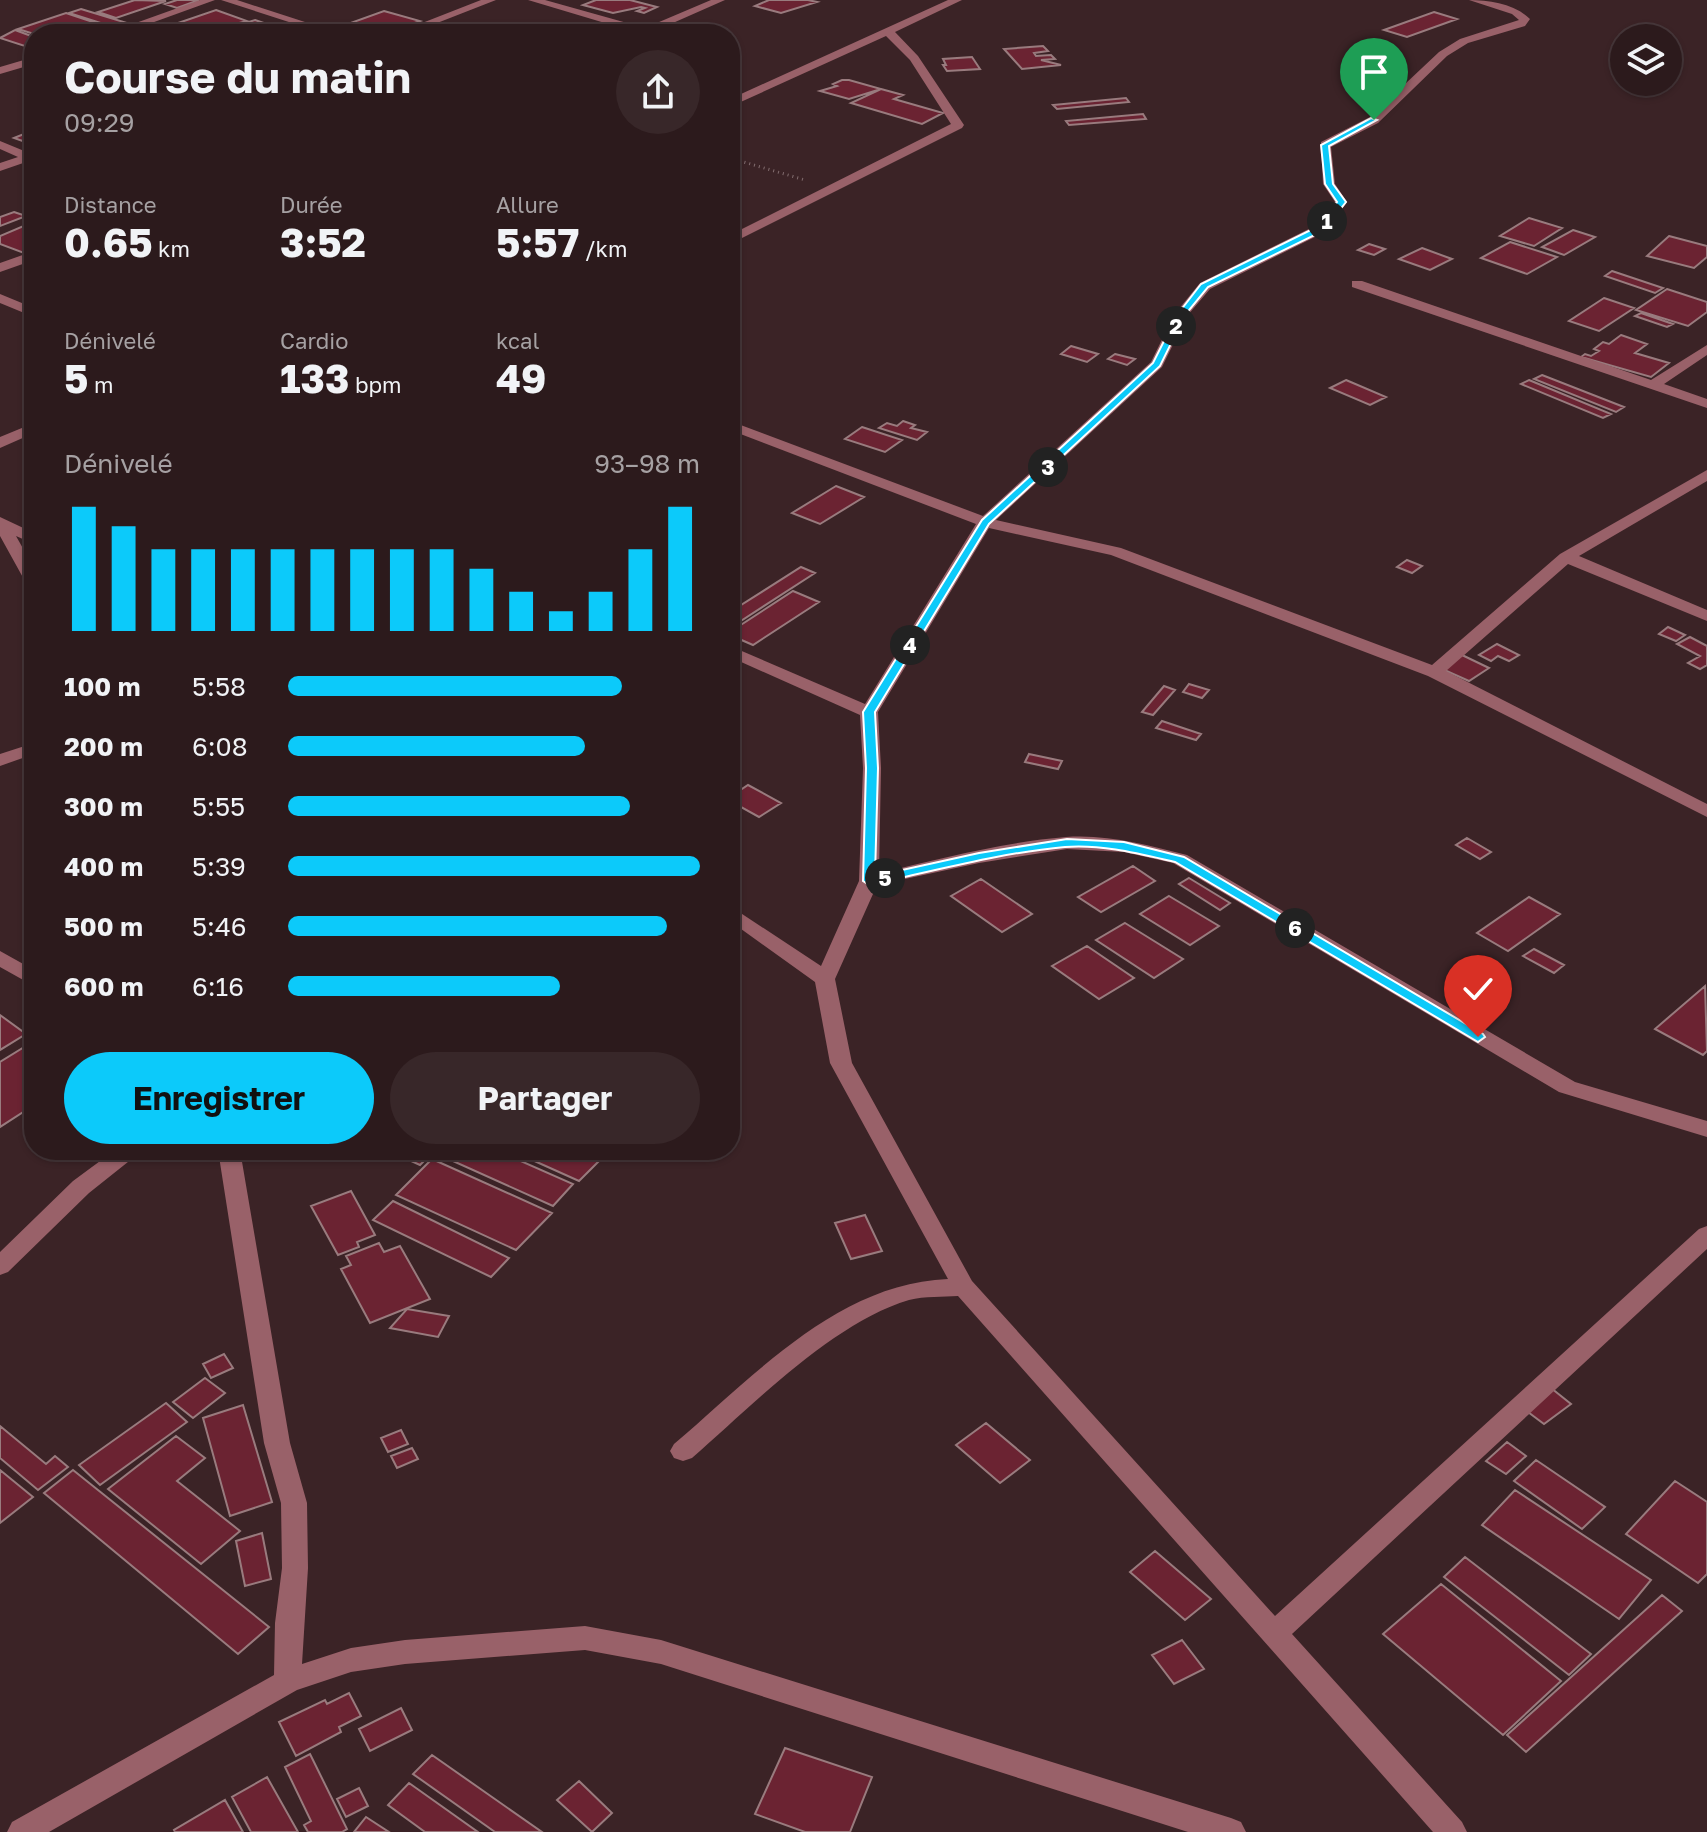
<!DOCTYPE html>
<html lang="fr">
<meta charset="utf-8">
<style>
:root{--surface:#2c1a1c;--page:#382729;--text:#f1f3f6;--muted:#a6a1a3;--line:#48383b;--accent:#0ccafa}
body{margin:0;font-family:"Golos Text",sans-serif;background:var(--page);color:var(--text);height:100vh;display:flex;flex-direction:column;font-size:30px;white-space:nowrap}
*{box-sizing:border-box;margin:0}
p{font-size:26px;color:var(--muted)}
.icon{flex:none;width:44px;height:44px;fill:none;stroke:currentColor;stroke-width:2;stroke-linecap:round;stroke-linejoin:round}
.map{position:relative;flex:1;overflow:hidden}
.panel{position:absolute;left:24px;top:24px;width:716px;height:1136px;display:flex;flex-direction:column;background:var(--surface);border-radius:32px;box-shadow:0 2px 6px #0004,0 0 0 2px var(--line)}
.panel>*{flex:none}
.tools{position:absolute;left:1610px;top:24px;display:grid;gap:16px}
.tools a{display:grid;place-items:center;width:72px;height:72px;border-radius:50%;background:var(--surface);box-shadow:0 2px 6px #0004,0 0 0 2px var(--line);font-size:40px}
.pin{position:absolute;display:grid;place-items:center;width:68px;height:68px;color:#fff;margin:-82px -34px;border-radius:50% 50% 50% 0;rotate:-45deg;box-shadow:0 0 8px #0007}
.pin .icon{rotate:45deg}
.km{position:absolute;width:40px;height:40px;margin:-20px;border-radius:50%;background:#222;color:#fff;font-size:22px;line-height:40px;text-align:center}
.round{display:grid;place-items:center;flex:none;width:84px;height:84px;border-radius:42px;background:var(--page)}
.summary{display:flex;align-items:center;justify-content:space-between;height:136px;padding:0 40px}
h1{font-size:44px;font-weight:700;line-height:60px}
.metrics{display:grid;grid-template-columns:repeat(3,1fr);gap:12px;height:136px;padding:8px 40px}
.metrics div{display:grid;align-content:center}
.metrics b{font-size:40px;font-weight:700}
.metrics small{font-size:22px;font-weight:400}
.metrics p{font-size:22px}
.chart{height:224px;padding:16px 40px}
.chart p{display:flex;justify-content:space-between}
.chart svg{width:100%;height:144px;margin-top:8px;stroke:var(--accent);stroke-width:6}
.button{display:flex;gap:16px;margin-top:auto;padding:16px 40px}
.button a{flex:1;height:92px;border-radius:48px;background:var(--accent);color:#111;font-size:32px;font-weight:700;line-height:92px;text-align:center}
.button a+a{background:var(--page);color:var(--text)}
ul{padding:0 40px;list-style:none;font-size:26px}
li{display:grid;grid-template-columns:128px 96px 1fr;align-items:center;height:60px}
li i{height:20px;border-radius:10px;background:var(--accent)}
.map>svg:first-child{display:block}
</style>
<div class="map">
<svg width="1707" height="1832" viewBox="0 0 1707 1832">
<rect width="100%" height="100%" fill="#3b2326"/>
<path fill="#6b2332" stroke="#997b7e" stroke-width="2" d="M135 0 166 1 116 18 98 12Z
M177 0H199L177 8 165 4Z
M596 0H630L657 7 644 13 637 11 645 8 641 7 613 13 583 5Z
M769 0H808L817 2 781 13 755 6Z
M81 9 127 23 96 34H76L104 24 69 13Z
M216 10 247 21 208 31 181 22Z
M384 11 420 21 384 34 345 25Z
M1434 12 1457 19 1407 37 1384 30Z
M66 13 96 23 64 34H34L18 29Z
M255 20 290 32 241 34 226 29Z
M15 30 34 37V49L0 38Z
M1043 46 1048 51 1034 53 1036 56 1051 55 1055 59 1041 60 1061 65 1022 69 1004 49Z
M972 57 980 69 947 71 943 65H946L943 59Z
M842 80H849L881 89 849 99 820 91 837 86 833 84Z
M881 89 903 95 894 99 943 113 922 124 851 103Z
M1126 98 1129 102 1057 109 1053 105Z
M1143 114 1146 119 1069 125 1066 121Z
M34 130V145L14 138Z
M14 212 26 216 0 226V217Z
M1529 218 1562 228 1534 246 1500 236Z
M33 222 34 249 24 253 0 244V236Z
M1573 230 1595 237 1564 255 1542 247Z
M1669 236 1707 246V257L1694 268 1647 256Z
M1510 242 1557 257 1527 274 1481 258Z
M1369 244 1385 249 1374 255 1358 250Z
M1422 248 1452 259 1430 270 1399 259Z
M1612 271 1663 288 1655 293 1605 276Z
M1667 289 1707 302V312L1688 326 1636 310Z
M1604 298 1634 308 1599 331 1569 321Z
M1641 313 1673 324 1667 327 1635 316Z
M1621 335 1647 344 1635 353 1669 363 1651 377 1581 357 1585 354 1591 356 1599 351 1594 349 1603 342 1609 344Z
M1071 346 1098 354 1087 362 1061 354Z
M1115 354 1135 359 1127 365 1108 359Z
M1542 375 1624 407 1616 412 1534 379Z
M1346 380 1386 397 1370 405 1330 388Z
M1529 380 1611 414 1603 418 1521 384Z
M903 421 915 425 911 428 927 432 917 440 879 428 887 423 897 426Z
M862 427 902 440 885 452 845 439Z
M836 486 864 497 820 524 792 513Z
M1407 560 1422 566 1412 573 1397 567Z
M801 567 815 573 730 628V612Z
M793 591 819 602 753 645 730 635V632Z
M1668 627 1685 635 1676 641 1659 634Z
M1690 637 1707 646V665L1700 669 1688 663 1700 656 1677 644Z
M1497 644 1519 655 1509 661 1498 656 1491 661 1479 655Z
M1462 655 1489 668 1469 681 1442 669Z
M1189 684 1209 690 1202 698 1183 692Z
M1164 686 1175 690 1153 715 1142 712Z
M1162 721 1201 734 1196 740 1156 728Z
M1029 754 1062 761 1058 769 1025 762Z
M748 785 781 803 759 817 730 801V797Z
M1467 838 1491 852 1480 859 1456 845Z
M1133 866 1155 881 1101 912 1078 897Z
M1189 878 1230 903 1220 910 1179 884Z
M981 879 1032 914 1002 932 951 896Z
M1169 896 1219 926 1190 945 1140 914Z
M1529 897 1560 914 1508 951 1477 933Z
M1125 923 1183 959 1154 978 1096 940Z
M1087 946 1134 978 1099 999 1052 966Z
M1534 949 1564 965 1554 973 1523 956Z
M1705 986 1707 1051 1703 1055 1655 1029Z
M0 1015 26 1034 0 1050Z
M34 1041V1105L0 1127V1062Z
M387 1150H496L573 1184 553 1206 433 1152 420 1165Z
M510 1150H574L599 1161 579 1181Z
M432 1159 552 1213 516 1250 396 1195Z
M351 1191 375 1235 357 1242 359 1247 338 1255 311 1206Z
M393 1201 509 1258 491 1277 373 1220Z
M865 1215 882 1251 851 1259 835 1223Z
M379 1243 384 1252 400 1246 430 1299 370 1323 341 1269 351 1265 346 1256Z
M407 1309 449 1316 438 1337 390 1328Z
M224 1354 233 1368 211 1378 203 1364Z
M205 1378 225 1393 193 1418 173 1402Z
M1551 1388 1571 1404 1544 1424 1524 1409Z
M166 1403 187 1422 100 1485 79 1465Z
M243 1405 272 1502 230 1516 203 1418Z
M986 1423 1030 1460 1000 1483 956 1445Z
M0 1426 46 1464 55 1456 68 1467 38 1490 0 1458Z
M401 1430 408 1444 388 1452 381 1438Z
M176 1436 205 1458 177 1481 240 1531 201 1564 108 1489Z
M1507 1442 1526 1456 1506 1474 1486 1461Z
M412 1448 418 1459 397 1468 391 1456Z
M1536 1460 1605 1507 1582 1529 1514 1481Z
M0 1470 33 1497 0 1523Z
M73 1470 269 1627 238 1654 44 1493Z
M1675 1481 1707 1502V1574L1698 1583 1626 1534Z
M1515 1490 1651 1580 1619 1619 1482 1525Z
M262 1533 271 1579 245 1586 236 1541Z
M1155 1551 1211 1599 1185 1620 1130 1572Z
M1465 1557 1591 1654 1569 1675 1444 1577Z
M1441 1584 1561 1681 1503 1735 1383 1634Z
M1662 1595 1682 1611 1526 1752 1507 1735Z
M1182 1640 1204 1669 1174 1684 1152 1655Z
M349 1693 361 1716 339 1727 341 1732 296 1756 279 1722 325 1700 327 1704Z
M401 1708 412 1730 370 1751 359 1729Z
M785 1748 872 1777 850 1832H805L755 1814Z
M310 1754 347 1829 342 1832H308L304 1825 311 1821 285 1767Z
M432 1755 542 1832H495L413 1774Z
M267 1777 298 1832H251L232 1797Z
M579 1781 612 1813 592 1832 557 1800Z
M409 1783 478 1832H425L388 1805Z
M359 1788 368 1806 346 1817 337 1799Z
M225 1800 243 1832H175L174 1830Z
M366 1817 389 1832H354Z"/>
<g fill="none" stroke-linecap="round" stroke-linejoin="round">
<path stroke="#826d6f" stroke-width="3" stroke-dasharray="1 4" stroke-linecap="butt" d="M730 158 805 180"/>
<path fill="#996169" fill-rule="evenodd" d="M200 0H215L121 34H105Z
M221 0H237L342 34H326Z
M481 0H496L409 34H394Z
M528 0H545L645 28 711 0H725L648 34H634L635 32Z
M948 0H962L895 32 918 56 964 125 962 128 730 244V235L951 124 910 60 886 36 734 105 730 107V99Z
M1469 0C1490 0 1515 4 1530 19L1525 26 1468 43 1447 56 1378 123 1331 147 1335 184 1347 202 1325 232 1210 289 1187 316 1162 367 996 520 1121 548 1432 665 1560 554 1707 470V481L1579 556 1707 610V621L1568 564 1446 671 1707 804V817L1428 676 1111 555 989 528 878 712 881 768 879 873C940 859 1003 842 1066 837 1107 834 1148 845 1187 855L1575 1082 1707 1121V1137L1559 1092 1173 863 1124 852 1067 849 979 863 877 885 835 979 852 1063 972 1281 1275 1616 1699 1229 1707 1226V1249L1292 1634 1462 1822 1467 1832H1433L958 1296C943 1297 925 1296 909 1300 832 1323 752 1406 692 1458L683 1461 674 1458 670 1451 674 1444C753 1377 838 1283 948 1279L830 1063 815 982 730 921V906L821 966 859 881 863 768 860 715 730 657V646L865 704 976 524 730 430V421L983 516 1151 362 1174 315 1200 283 1315 226 1335 202 1323 184 1321 142 1370 117 1439 52 1460 39 1519 20 1512 14Z
M34 57V64L0 74V67Z
M0 141 34 155V163L29 161 0 171V163L18 157 0 149Z
M34 251V260L0 272V263Z
M1352 281H1362L1651 380 1707 345V355L1664 384 1707 399V408L1352 287Z
M0 294 34 308V317L0 303Z
M34 423V433L0 448V437Z
M0 517 34 533V544L16 536 34 568V588L26 583 0 536Z
M34 743V754L0 766V754Z
M0 951 34 970V986L0 967Z
M115 1150H143L89 1193 8 1272 0 1275V1252L73 1181Z
M218 1150H240L290 1443 307 1503 308 1568 302 1664 351 1648 405 1640 585 1626 661 1640 1231 1818 1241 1822 1246 1832H1188L661 1664 585 1650 405 1664 351 1672 297 1690 49 1832H7L12 1822 274 1675 275 1623 282 1568 281 1503 264 1443Z"/>
</g>
<path fill="#0ccafa" stroke="#fff" stroke-width="2" d="M1371 118 1377 120 1329 146 1333 184 1346 202 1323 231 1208 287 1185 315 1160 366 989 524 875 712 878 768 875 876 979 853 1067 839 1124 842 1184 857 1483 1034 1485 1037 1478 1042 1175 862C1140 854 1102 844 1065 847 999 853 933 871 869 885L863 881 866 768 863 712 982 520 1153 363 1177 315 1201 284 1317 227 1337 202 1325 184 1321 145Z"/>
</svg>
<div class="tools">
<a><svg class="icon" aria-label="layers" viewBox="0 0 24 24"><path d="M12 4l9 5-9 5-9-5zM3 14l9 5 9-5"/></svg></a>
</div>
<div class="pin" style="left:1374px;top:120px;background:#1e9e55"><svg class="icon" aria-label="arrive" viewBox="0 0 24 24"><path d="M6 21V4h12l-3 4 3 4H6"/></svg></div>
<div class="pin" style="left:1478px;top:1037px;background:#d93025"><svg class="icon" aria-label="check" viewBox="0 0 24 24"><path d="M5 12l5 5 9-10"/></svg></div>
<b class="km" style="left:1327px;top:221px">1</b>
<b class="km" style="left:1176px;top:326px">2</b>
<b class="km" style="left:1048px;top:467px">3</b>
<b class="km" style="left:910px;top:645px">4</b>
<b class="km" style="left:885px;top:878px">5</b>
<b class="km" style="left:1295px;top:928px">6</b>
<section class="panel">
<div class="summary"><div><h1>Course du matin</h1><p>09:29</p></div><a class="round"><svg class="icon" aria-label="share" viewBox="0 0 24 24"><path d="M12 15V3M7 8l5-5 5 5M5 13v7h14v-7"/></svg></a></div>
<div class="metrics">
<div><p>Distance</p><b>0.65<small> km</small></b></div>
<div><p>Durée</p><b>3:52</b></div>
<div><p>Allure</p><b>5:57<small> /km</small></b></div>
</div>
<div class="metrics">
<div><p>Dénivelé</p><b>5<small> m</small></b></div>
<div><p>Cardio</p><b>133<small> bpm</small></b></div>
<div><p>kcal</p><b>49</b></div>
</div>
<div class="chart"><p><span>Dénivelé</span>93–98 m</p>
<svg viewBox="0 0 160 44" preserveAspectRatio="none"><path d="M5 44V6M15 44V12M25 44V19M35 44V19M45 44V19M55 44V19M65 44V19M75 44V19M85 44V19M95 44V19M105 44V25M115 44V32M125 44V38M135 44V32M145 44V19M155 44V6"/></svg>
</div>
<ul>
<li><b>100 m</b>5:58<i style="width:81%"></i></li>
<li><b>200 m</b>6:08<i style="width:72%"></i></li>
<li><b>300 m</b>5:55<i style="width:83%"></i></li>
<li><b>400 m</b>5:39<i style="width:100%"></i></li>
<li><b>500 m</b>5:46<i style="width:92%"></i></li>
<li><b>600 m</b>6:16<i style="width:66%"></i></li>
</ul>
<div class="button"><a>Enregistrer</a><a>Partager</a></div>
</section>
</div>
